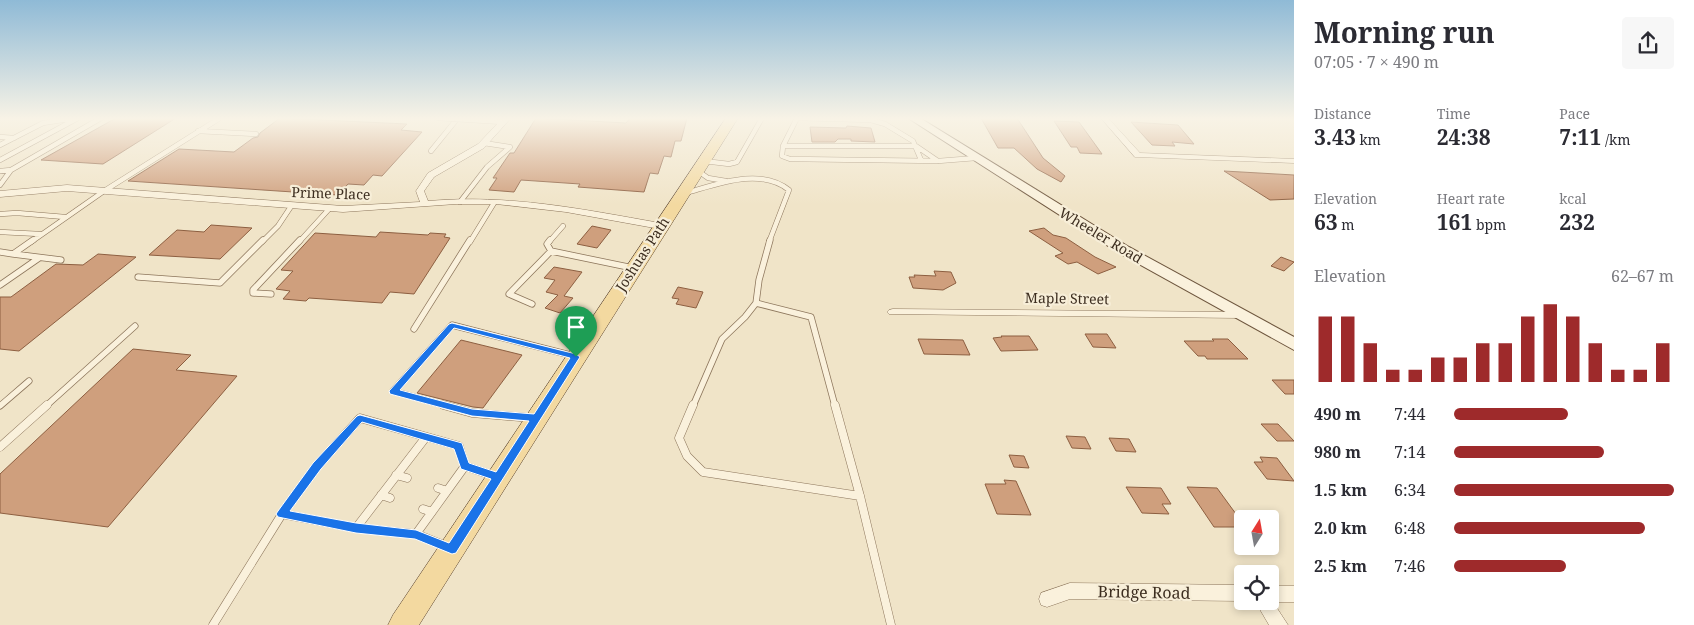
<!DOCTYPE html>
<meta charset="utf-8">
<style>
:root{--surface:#fff;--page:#f7f7f7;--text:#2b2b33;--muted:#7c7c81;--accent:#9e2a2b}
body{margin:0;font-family:"Noto Serif",serif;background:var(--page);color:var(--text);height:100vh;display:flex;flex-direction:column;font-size:19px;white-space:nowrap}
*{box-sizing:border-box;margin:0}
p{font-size:16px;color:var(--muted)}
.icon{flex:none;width:28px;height:28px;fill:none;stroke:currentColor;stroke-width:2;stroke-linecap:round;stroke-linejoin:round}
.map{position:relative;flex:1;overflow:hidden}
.panel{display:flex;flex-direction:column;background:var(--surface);width:400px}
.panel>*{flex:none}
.needle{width:32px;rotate:11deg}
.tools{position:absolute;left:1234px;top:510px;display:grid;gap:10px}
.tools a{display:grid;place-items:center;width:45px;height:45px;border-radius:5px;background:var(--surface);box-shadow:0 2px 8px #0003;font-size:25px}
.pin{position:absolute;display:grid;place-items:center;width:42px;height:42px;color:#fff;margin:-51px -21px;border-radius:50% 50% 50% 0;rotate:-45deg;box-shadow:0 0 5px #0007}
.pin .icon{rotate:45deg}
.round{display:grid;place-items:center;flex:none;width:52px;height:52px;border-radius:5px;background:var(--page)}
.headline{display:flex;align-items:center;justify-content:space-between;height:85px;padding:0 20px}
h1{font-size:28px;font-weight:700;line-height:38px}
.metrics{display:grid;grid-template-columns:repeat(3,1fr);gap:8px;height:85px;padding:5px 20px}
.metrics div{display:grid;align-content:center}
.metrics b{font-size:21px;font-weight:700}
.metrics small{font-size:14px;font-weight:400}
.metrics p{font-size:14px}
.chart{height:140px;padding:10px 20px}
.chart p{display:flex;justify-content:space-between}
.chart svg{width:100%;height:90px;margin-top:5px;stroke:var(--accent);stroke-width:6}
ul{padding:0 20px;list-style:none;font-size:16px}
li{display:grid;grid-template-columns:80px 60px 1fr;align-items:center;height:38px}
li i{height:12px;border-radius:6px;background:var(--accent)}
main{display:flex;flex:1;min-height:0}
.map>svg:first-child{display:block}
</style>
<main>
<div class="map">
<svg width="1294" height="625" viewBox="0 0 1294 625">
<rect width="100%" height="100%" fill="#f0e4c8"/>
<path fill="#cf9f7d" stroke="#8d5f41" d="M116 118H176L103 164 41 160Z
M280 118 407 124 401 130 422 132 382 176 373 175 364 185 348 184 338 195 128 181 179 149 234 152 253 138 258 137 260 133Z
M536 118 626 123 630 118H687L681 141H675L671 157 664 156 658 174 650 173 644 192 578 187 580 184 521 180 514 192 489 190 497 178H493L510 153H514Z
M981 118H1017L1043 158 1065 176 1061 182 1037 169 1014 148H998Z
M1054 121 1079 122 1102 154 1080 153 1077 147H1071Z
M1131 122 1178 125 1194 144 1172 142 1175 146 1152 145Z
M847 126 871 128 875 142 851 141V139H838L835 142H812L810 127 846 128Z
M1224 171 1294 175V199L1270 200Z
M211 225 252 228 220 259 149 255 177 230 204 232Z
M592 226 611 230 597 248 577 244Z
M1044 228 1053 235 1066 238 1095 257 1116 267 1098 274 1077 262 1068 264 1055 256 1063 253 1029 231Z
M380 232 428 235 430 233 446 234 444 237 450 238 414 294 390 292 382 303 309 298 306 301 283 299 290 291 276 289 293 271 281 270 315 233 376 237Z
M98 254 136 257 19 351 0 349V297H11L56 264 83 265Z
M1281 257 1294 262 1284 271 1271 266Z
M554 267 582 272 564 296 573 298 560 313 545 308 558 295 546 292 555 280 544 278Z
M934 271 951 272 956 283 943 290 913 288 909 277H915L914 275 936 276Z
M678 287 703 292 696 308 676 304 679 299 672 298Z
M1085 334H1107L1116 348 1093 347Z
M1001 336H1029L1038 350 1001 351 993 338 1002 337Z
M918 339 963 340 970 355 924 354Z
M1212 339H1228L1248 359H1207L1205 356H1198L1184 341H1214Z
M461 340 522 355 483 408 473 407 417 393Z
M133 349 191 355 176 370 237 376 108 527 0 513V474Z
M1272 380H1294V394H1285Z
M1261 424H1278L1294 441H1277Z
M1066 436 1085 437 1091 449 1072 448Z
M1109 438 1129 439 1136 452 1116 451Z
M1009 455 1024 456 1029 468 1014 467Z
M1260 457 1277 458 1294 481 1267 479 1254 462H1263Z
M1004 480 1016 481 1031 515 997 514 985 484H1006Z
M1126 487 1161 488 1171 504H1162L1169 514 1142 513Z
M1187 487 1217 488 1236 514H1242V527H1214Z"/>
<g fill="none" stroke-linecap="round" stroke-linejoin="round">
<g stroke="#8d765c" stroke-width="5.5">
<path id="service-far2" d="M438 118 503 122
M198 131 256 134
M0 137 14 138
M0 145 43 123 75 118
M783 146H916L938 161
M431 151 457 119
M0 160 78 118
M921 160 913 141 885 124 871 120 797 118 783 146 782 156 790 159 938 161 976 158
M704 161 729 164 737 162 762 118
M0 171 11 170 101 118
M698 171 708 178 726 181
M0 185 11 170
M686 193C718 184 760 167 789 190L769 242
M460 202 487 167 510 147 484 143
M0 214 17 213 65 217
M0 232 40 234
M31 242 104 191 220 118
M262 242 278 226 292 205
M299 242 330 208
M470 242 494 203
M549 242 563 226"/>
</g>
<g stroke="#8d765c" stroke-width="7">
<path id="service-far1" d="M33 240 13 254 61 260
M550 240 547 244 551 251 633 268
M0 252 13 254
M138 277 220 283 263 240
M0 285 39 258
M271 294 253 293V290L300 240
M756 303 811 317 835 406
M532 304 509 294 551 251
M414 329 470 240
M0 406 29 381
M46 406 135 326
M447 406 393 391 452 325 574 356
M693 406 722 339 745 317 756 303 759 280 770 240"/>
</g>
<g stroke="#8d765c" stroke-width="9">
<path id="service" d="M443 405 472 413 532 418
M693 405 679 438 687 456 703 472 860 496
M835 405 860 496 891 625
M0 447 47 405
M396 475 407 478
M438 488 447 491
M381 495 390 498
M423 509 432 512
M282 514 356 528 416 534 446 546
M356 528 426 437
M416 534 465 466
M213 625 282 514 317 466 360 418 459 446 465 466 494 476"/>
</g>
<g stroke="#8d765c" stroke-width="1">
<path id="minor" d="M503 118H511L484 148 434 177 424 191 428 201C509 194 581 209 660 223L665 226 660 229 566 212 496 204H456L343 212 67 191 0 197V191L67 185 343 206 420 202 416 191 428 173 478 144Z
M1101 118H1108L1140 153 1294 159V163L1138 157H1135Z
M893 309 1240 312 1246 315 1240 318 889 314 887 312 889 310Z
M1070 583 1242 585V601L1070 599 1047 607 1041 605 1039 599 1041 593Z
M1270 586H1294V602H1273L1288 625H1269L1255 601H1270Z"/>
</g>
<g stroke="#6f573f" stroke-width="2">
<path id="secondary" d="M908 118H920L1129 247 1294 337V350L1119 253Z"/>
</g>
<g stroke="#5b4430" stroke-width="1">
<path id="primary" d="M726 118H738L419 625H388L393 615Z"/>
</g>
<use href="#service-far2" stroke="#faf1dc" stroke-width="4.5"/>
<use href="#service-far1" stroke="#faf1dc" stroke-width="5.5"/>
<use href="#service" stroke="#faf1dc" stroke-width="8"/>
<use href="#minor" fill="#faf1dc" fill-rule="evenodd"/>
<use href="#secondary" fill="#faf1dc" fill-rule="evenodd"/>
<use href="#primary" fill="#f3d9a0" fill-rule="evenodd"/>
</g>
<linearGradient id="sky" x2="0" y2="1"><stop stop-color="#8fbad6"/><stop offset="0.58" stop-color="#f8f3e6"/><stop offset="1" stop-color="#f8f3e6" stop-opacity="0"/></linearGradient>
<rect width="1294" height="205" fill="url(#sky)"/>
<path fill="#1a73e8" stroke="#fff" fill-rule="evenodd" d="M452 323 576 354 580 357 456 553 452 554 415 539 356 533 278 517 276 514 278 511 313 463 357 416 360 415 462 443 469 463 496 472 529 421 472 416 390 394 389 391 449 324ZM454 328 570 358 534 414 472 409 400 390ZM362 422 454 449 461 469 491 479 449 543 416 530 356 523 290 511 321 469Z"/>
<g text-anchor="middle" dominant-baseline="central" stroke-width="4.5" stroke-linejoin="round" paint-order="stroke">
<g font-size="14" fill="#3d2e20" stroke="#f7eed8">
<text transform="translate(331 193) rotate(2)">Prime Place</text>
<text transform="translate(1101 235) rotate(31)">Wheeler Road</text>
<text transform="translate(642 254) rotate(-57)">Joshuas Path</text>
<text transform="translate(1067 298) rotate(1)">Maple Street</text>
</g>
<g font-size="16" fill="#3d2e20" stroke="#f7eed8">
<text transform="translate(1144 592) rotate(1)">Bridge Road</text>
</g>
</g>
</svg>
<div class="tools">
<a><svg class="needle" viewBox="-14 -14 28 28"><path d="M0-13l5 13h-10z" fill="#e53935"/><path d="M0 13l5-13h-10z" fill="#7c7c81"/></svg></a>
<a><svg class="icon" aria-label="locate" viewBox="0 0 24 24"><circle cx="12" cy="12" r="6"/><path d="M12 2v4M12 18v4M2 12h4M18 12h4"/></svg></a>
</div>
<div class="pin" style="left:576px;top:357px;background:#1e9e55"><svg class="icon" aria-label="arrive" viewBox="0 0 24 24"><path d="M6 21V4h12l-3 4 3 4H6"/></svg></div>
</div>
<section class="panel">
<div class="headline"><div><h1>Morning run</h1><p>07:05 · 7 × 490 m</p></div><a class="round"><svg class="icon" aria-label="share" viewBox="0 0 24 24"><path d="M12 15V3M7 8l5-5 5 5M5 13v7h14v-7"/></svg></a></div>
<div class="metrics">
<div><p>Distance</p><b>3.43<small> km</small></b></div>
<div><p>Time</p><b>24:38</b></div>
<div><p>Pace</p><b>7:11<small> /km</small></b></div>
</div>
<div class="metrics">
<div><p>Elevation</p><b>63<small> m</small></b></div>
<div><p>Heart rate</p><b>161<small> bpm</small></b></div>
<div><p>kcal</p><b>232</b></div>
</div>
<div class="chart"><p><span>Elevation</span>62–67 m</p>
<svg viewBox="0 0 160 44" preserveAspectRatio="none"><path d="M5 44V12M15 44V12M25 44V25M35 44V38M45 44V38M55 44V32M65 44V32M75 44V25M85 44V25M95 44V12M105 44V6M115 44V12M125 44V25M135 44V38M145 44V38M155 44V25"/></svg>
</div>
<ul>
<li><b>490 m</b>7:44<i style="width:52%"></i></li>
<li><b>980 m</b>7:14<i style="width:68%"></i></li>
<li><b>1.5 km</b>6:34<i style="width:100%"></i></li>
<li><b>2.0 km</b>6:48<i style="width:87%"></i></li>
<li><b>2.5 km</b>7:46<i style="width:51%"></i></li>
</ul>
</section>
</main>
